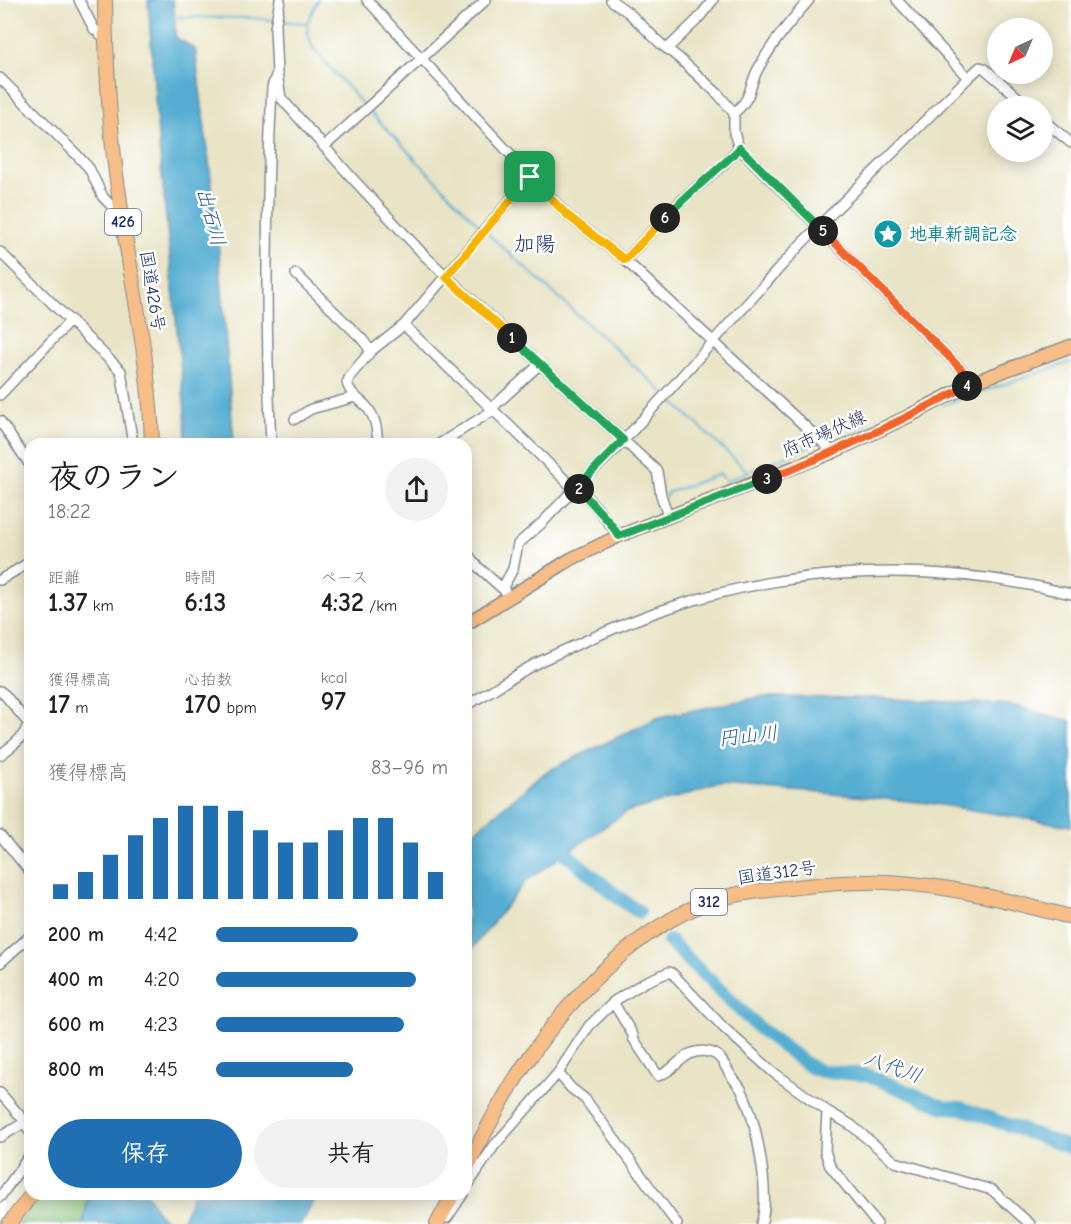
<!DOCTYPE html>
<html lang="ja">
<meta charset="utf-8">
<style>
:root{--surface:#fff;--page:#f2f2f2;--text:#202124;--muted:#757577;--accent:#1f6fb2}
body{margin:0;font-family:"Comic Neue","Klee One",sans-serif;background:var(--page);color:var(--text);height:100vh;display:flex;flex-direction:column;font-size:22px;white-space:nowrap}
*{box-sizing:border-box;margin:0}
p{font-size:20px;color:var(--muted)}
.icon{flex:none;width:33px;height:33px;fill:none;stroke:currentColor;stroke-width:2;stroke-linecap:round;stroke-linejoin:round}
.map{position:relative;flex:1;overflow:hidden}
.drawer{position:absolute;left:24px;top:438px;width:448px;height:762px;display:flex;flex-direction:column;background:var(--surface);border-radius:18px;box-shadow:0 3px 15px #0003}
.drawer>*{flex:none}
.needle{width:39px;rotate:224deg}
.buttons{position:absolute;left:987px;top:18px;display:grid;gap:12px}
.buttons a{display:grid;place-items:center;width:66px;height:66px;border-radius:50%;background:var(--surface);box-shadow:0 3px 15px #0003;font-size:30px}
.pin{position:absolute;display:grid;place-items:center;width:51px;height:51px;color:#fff;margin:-26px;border-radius:12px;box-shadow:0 3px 9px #0006}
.km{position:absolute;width:30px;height:30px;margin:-15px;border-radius:50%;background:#222;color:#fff;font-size:16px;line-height:30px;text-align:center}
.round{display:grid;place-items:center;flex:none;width:63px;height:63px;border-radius:32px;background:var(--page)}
.overview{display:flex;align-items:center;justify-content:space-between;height:102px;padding:0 24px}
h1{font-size:33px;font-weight:600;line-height:45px}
.metrics{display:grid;grid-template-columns:repeat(3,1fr);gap:9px;height:102px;padding:6px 24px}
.metrics div{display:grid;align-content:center}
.metrics b{font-size:26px;font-weight:600}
.metrics small{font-size:16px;font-weight:400}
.metrics p{font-size:16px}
.chart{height:168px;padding:12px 24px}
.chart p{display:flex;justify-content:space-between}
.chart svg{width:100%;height:108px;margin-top:6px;stroke:var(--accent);stroke-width:6}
.button{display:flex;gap:12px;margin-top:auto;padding:12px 24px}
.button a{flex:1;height:69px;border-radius:36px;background:var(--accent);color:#fff;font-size:24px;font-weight:600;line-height:69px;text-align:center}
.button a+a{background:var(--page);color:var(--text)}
ul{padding:0 24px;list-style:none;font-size:20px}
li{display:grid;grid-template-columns:96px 72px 1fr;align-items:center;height:45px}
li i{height:15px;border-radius:8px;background:var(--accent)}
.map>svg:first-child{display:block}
</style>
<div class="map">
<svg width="1071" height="1224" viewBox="0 0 1071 1224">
<rect width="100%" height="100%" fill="#fff"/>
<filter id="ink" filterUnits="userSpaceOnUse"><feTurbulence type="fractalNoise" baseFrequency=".0167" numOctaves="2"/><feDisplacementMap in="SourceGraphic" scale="12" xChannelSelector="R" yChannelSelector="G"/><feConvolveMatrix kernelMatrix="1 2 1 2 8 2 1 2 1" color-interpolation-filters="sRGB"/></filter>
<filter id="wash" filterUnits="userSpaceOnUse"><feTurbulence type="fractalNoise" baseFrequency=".008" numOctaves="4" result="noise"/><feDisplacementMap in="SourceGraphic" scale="24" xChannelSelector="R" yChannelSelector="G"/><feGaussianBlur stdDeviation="1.35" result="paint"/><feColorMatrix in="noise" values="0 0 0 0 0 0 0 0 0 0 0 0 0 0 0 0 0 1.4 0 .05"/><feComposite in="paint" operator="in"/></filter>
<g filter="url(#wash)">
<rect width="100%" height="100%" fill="#e9e4c5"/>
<path fill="#8dc578" stroke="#547a6b" stroke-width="1.5" d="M41 1194H89L83 1224H18Z"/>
<path fill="#54aed2" stroke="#386e98" stroke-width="1.5" d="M148 0H173L176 38 195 49 217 226 234 444H186L185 412 157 125Z
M761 697 874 698 1011 705 1071 721V826L929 803 823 793 718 786 626 812 526 881 467 955V837L546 772 659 717Z
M89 1194H147L158 1213 170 1224H83Z
M193 1194H318L301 1224H181Z"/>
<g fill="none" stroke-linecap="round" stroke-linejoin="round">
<path stroke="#54aed2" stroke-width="2" d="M174 17 253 18 273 20
M279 21 307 23 318 0
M307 23 308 35 313 48 364 106
M368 110 483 229
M487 233 663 392
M667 396 748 472
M943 405 1071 362
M829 444 925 401
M666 497 667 493 720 474 726 481 817 443"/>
<path stroke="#54aed2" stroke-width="14" d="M553 843 619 898 639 912
M669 941 760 1029 810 1067 821 1071 867 1075 944 1107 961 1108 1071 1148"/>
</g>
</g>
<g filter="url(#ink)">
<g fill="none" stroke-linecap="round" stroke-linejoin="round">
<g stroke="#828a92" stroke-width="12">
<path id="minor" d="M79 0 94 29 106 39
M367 0 567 215 625 260 833 452
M611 0 629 13 662 45 679 58 718 94 734 113V133L739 148 974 382
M897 0 968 78
M668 48 697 20 713 0
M277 73 281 98 353 179 425 256 540 364 657 471 661 495 668 516
M0 78 77 155 89 168 103 197 122 217
M734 113C753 97 748 88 758 69 772 43 790 22 809 0
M1042 119 1071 143
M324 147 486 0
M0 252 121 371 133 444
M625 260 682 200 723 165 739 148
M296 274 362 339 371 351
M404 325C460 380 519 433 574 489
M0 395 71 320
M491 409 540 364
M295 419 311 409 355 397
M0 421 30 465
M271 444C265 325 266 206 272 87L277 73 275 28 280 0
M378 444C377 430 376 417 366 406 358 398 350 394 347 383L350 376 371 351 404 325 530 177
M439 444 492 411
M577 487 597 508 619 536
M466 552 477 566 505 591
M0 580 30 562
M503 587 513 569 518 544 543 522 574 489 616 449 802 243 968 78 980 67 984 68 1028 106
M0 691 5 695 28 723
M466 705C494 691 517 672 545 659 580 643 617 626 654 613 787 565 934 560 1071 594
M0 755C11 747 26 737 28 723
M0 835 30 872
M0 963 30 936
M613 1002 633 1035V1038L658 1076C678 1070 683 1047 709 1052 721 1054 724 1065 730 1074 734 1080 738 1084 741 1089 756 1118 771 1194 761 1224
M558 1073 571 1088 585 1099 677 1224
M0 1093 22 1118 30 1132
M827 1111 825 1151 830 1166 877 1224
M0 1137 24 1123
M466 1188 494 1146 558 1073 589 1026 616 1000 645 982 669 972 672 973 724 1028 773 1072 827 1111 851 1125 895 1162 992 1190 1030 1224
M0 1197 30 1155
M447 1218 463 1194"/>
</g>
<g stroke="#828a92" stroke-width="15">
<path id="major" d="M466 624 571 559 619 536 833 452 909 416 974 382 1071 346"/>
</g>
<g stroke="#828a92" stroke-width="16">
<path id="highway" d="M105 0C106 66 109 130 119 195 130 278 150 360 152 444
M466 1168C487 1129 506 1090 532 1054 573 994 639 927 709 902 734 893 763 890 789 888 822 884 856 881 888 882 950 885 1012 902 1071 917
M9 1224 32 1194
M437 1224 453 1194"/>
</g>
<use href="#minor" stroke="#fff" stroke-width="9"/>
<use href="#major" stroke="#f7be87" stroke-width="12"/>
<use href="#highway" stroke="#f7be87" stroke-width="14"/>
</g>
</g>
<g fill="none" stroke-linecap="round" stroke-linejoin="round" filter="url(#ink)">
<g stroke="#fff" stroke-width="12">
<path id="split-1" d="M512 338 446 277 530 177"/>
</g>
<g stroke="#fff" stroke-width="12">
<path id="split-2" d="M512 338 623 440 577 487 579 489"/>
</g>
<g stroke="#fff" stroke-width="12">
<path id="split-3" d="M579 489 610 523 619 536 767 479"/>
</g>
<g stroke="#fff" stroke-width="12">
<path id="split-4" d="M767 479C835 453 903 420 967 386"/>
</g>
<g stroke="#fff" stroke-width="12">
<path id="split-5" d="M823 231 974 382 967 386"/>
</g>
<g stroke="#fff" stroke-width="12">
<path id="split-6" d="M665 218C688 193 716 172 740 148L823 231"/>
</g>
<g stroke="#fff" stroke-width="12">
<path id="split-7" d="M530 177 567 215 625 260 665 218"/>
</g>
<use href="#split-1" stroke="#f5b400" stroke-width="8"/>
<use href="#split-2" stroke="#22a559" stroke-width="8"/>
<use href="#split-3" stroke="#22a559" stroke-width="8"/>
<use href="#split-4" stroke="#f0652b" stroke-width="8"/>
<use href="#split-5" stroke="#f0652b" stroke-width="8"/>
<use href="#split-6" stroke="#22a559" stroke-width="8"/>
<use href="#split-7" stroke="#f5b400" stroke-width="8"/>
</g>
<defs>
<g id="sight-disc" transform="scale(1.5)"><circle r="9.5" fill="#0f9aa8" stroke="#fff"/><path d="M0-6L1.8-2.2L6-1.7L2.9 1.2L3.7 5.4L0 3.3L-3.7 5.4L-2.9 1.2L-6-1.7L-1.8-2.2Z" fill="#fff"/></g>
</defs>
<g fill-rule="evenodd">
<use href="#sight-disc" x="888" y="234"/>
</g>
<g text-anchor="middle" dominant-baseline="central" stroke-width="5" stroke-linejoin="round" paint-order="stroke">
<g fill="#fff" stroke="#5f6d8e" stroke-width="1.5">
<rect x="105" y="209" width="36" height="26" rx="4.5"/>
<rect x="691" y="889" width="36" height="26" rx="4.5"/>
</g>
<g font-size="16" font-weight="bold" fill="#1b2f5e">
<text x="123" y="222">426</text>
<text x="709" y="902">312</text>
</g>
<g font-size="18" font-weight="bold" fill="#0d838f" stroke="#fff" text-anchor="start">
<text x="909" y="234">地車新調記念</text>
</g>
<g font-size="18" fill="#1b2f5e" stroke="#fff">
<text transform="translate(152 291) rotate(81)">国道426号</text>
<text transform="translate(824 434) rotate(-24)">府市場伏線</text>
<text transform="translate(777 873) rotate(-8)">国道312号</text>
</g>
<g font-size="20" font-style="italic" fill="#2f5b87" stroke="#fff">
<text transform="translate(211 217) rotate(75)">出石川</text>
<text transform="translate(748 736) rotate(-7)">円山川</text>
<text transform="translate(893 1067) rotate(19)">八代川</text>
</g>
<g font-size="21" fill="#1b2f5e" stroke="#fff">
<text x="535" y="244">加陽</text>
</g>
</g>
</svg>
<div class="buttons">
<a><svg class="needle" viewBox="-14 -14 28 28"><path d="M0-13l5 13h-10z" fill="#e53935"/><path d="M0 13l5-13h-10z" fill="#757577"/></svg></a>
<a><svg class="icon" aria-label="layers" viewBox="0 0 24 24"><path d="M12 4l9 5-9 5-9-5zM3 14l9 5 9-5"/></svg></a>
</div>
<div class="pin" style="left:530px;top:177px;background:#1e9e55"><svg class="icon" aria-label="arrive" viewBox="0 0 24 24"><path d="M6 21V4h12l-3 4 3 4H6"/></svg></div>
<b class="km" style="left:512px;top:338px">1</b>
<b class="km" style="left:579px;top:489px">2</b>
<b class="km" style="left:767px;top:479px">3</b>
<b class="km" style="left:967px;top:386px">4</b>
<b class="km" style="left:823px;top:231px">5</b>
<b class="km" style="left:665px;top:218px">6</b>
<section class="drawer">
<div class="overview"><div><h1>夜のラン</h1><p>18:22</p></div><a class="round"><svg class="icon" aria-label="share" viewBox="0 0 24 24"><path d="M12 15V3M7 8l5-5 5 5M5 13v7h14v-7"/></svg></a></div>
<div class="metrics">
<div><p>距離</p><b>1.37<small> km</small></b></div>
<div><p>時間</p><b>6:13</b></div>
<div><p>ペース</p><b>4:32<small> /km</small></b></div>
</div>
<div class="metrics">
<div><p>獲得標高</p><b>17<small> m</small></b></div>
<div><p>心拍数</p><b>170<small> bpm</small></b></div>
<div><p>kcal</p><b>97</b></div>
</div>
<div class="chart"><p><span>獲得標高</span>83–96 m</p>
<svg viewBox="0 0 160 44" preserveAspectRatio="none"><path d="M5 44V38M15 44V33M25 44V26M35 44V18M45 44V11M55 44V6M65 44V6M75 44V8M85 44V16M95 44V21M105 44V21M115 44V16M125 44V11M135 44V11M145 44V21M155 44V33"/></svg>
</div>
<ul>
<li><b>200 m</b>4:42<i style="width:61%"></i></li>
<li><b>400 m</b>4:20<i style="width:86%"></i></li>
<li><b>600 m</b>4:23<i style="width:81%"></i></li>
<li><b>800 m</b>4:45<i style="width:59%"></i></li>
</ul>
<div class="button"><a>保存</a><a>共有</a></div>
</section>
</div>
